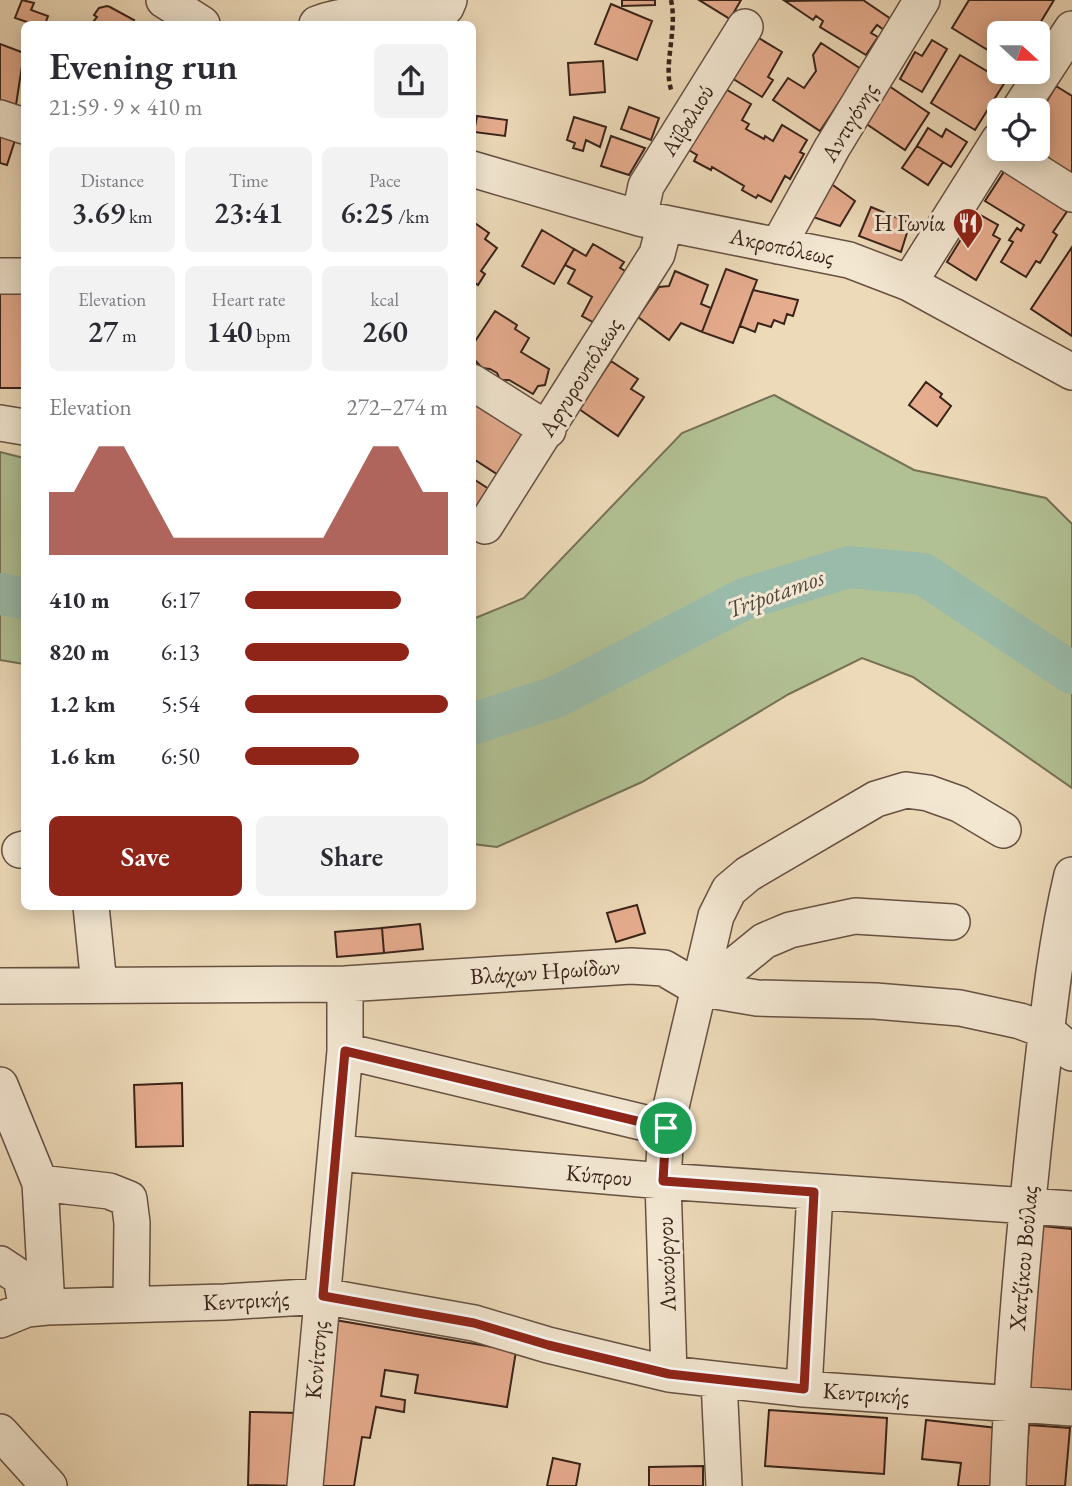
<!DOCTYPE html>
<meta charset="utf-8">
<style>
:root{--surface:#fff;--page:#f2f2f3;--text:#2b2b33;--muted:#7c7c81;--accent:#8f2418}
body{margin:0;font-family:"EB Garamond",serif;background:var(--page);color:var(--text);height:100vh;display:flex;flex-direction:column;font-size:26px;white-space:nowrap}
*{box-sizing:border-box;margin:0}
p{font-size:23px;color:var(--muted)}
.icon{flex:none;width:38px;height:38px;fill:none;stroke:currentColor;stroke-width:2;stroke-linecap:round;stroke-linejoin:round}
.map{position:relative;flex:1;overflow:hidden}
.drawer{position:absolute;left:21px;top:21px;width:455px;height:889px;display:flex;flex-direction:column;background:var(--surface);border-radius:10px;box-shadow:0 4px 18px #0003}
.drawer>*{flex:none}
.needle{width:46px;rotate:111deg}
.buttons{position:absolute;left:987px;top:21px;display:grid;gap:14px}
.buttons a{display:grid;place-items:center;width:63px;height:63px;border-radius:10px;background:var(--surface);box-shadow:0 4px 18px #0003;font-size:35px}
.pin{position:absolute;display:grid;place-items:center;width:60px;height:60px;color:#fff;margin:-30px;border:4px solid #fff;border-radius:50%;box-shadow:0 2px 7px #0007}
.round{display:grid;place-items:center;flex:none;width:74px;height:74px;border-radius:10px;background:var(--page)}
.head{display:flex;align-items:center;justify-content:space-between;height:119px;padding:0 28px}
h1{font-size:38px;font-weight:600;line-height:52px}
.figures{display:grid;grid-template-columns:repeat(3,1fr);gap:10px;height:119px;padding:7px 28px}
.figures div{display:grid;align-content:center;border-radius:10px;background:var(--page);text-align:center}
.figures b{font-size:30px;font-weight:600}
.figures small{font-size:19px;font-weight:400}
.figures p{font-size:19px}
.chart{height:196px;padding:14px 28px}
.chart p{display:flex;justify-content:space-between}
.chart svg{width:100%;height:126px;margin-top:7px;fill:var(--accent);opacity:.7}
.button{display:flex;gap:14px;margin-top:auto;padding:14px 28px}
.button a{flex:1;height:80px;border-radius:10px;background:var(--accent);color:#fff;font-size:28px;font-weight:600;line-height:80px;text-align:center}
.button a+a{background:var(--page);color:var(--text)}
ul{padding:0 28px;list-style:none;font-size:23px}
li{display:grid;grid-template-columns:112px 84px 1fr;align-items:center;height:52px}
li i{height:18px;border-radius:9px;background:var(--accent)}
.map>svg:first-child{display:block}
</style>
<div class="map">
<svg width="1072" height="1486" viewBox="0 0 1072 1486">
<rect width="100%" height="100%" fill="#eddab9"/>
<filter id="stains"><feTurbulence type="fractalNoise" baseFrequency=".00286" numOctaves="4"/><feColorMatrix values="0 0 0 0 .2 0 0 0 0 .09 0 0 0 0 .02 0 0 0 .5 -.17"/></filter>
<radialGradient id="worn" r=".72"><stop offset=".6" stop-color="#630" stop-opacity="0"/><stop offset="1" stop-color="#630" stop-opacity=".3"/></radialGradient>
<path fill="#b2c194" stroke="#767257" stroke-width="2" d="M774 395 914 470 1046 498 1072 524V788L913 677 862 658 789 694 642 782 497 847 473 844V619L524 598 682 433Z
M0 452 24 458V664L0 660Z"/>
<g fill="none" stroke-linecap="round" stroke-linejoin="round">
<path stroke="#9abba9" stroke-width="42" d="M0 594 24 598
M472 724 556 697 744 599 849 567 923 574 1072 673"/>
</g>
<path fill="#e6ac8e" stroke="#39231a" stroke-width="2" d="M22 0 34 3 31 10 48 16 45 24H33L15 18Z
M622 0H655V5L622 6Z
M699 0H741L730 19Z
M863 0 891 19 884 30 877 25 871 33 878 37 866 55 820 27 823 21 816 16 813 20 785 1Z
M969 0H1054L1034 33H999V57L952 28Z
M611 4 652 21 637 60 595 44Z
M107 6 110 7 134 20 131 24H94L93 22 97 17 94 15 99 8Z
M752 34 782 52 768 77 773 80 762 97 727 75Z
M932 40 947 49 922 92 900 79 915 52 922 56Z
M821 43 861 69 820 131 773 100 788 78 804 88 816 71 813 55Z
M0 44 24 53 16 105 0 100Z
M960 55 1005 82 975 130 931 103Z
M603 61 605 92 570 95 568 63Z
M889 86 929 113 905 150 865 123Z
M1056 86 1072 96V176L1027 149H1038V116Z
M722 87 751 104 742 120 749 124 746 129 764 139 765 136 773 141 782 125 807 140 800 152 804 154 790 179 785 176 771 202 758 195 756 198 742 190 744 186 712 167 711 170 694 161 697 155 687 149Z
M629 107 659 118 651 140 621 129Z
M477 116 507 120 505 136 474 132Z
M574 117 606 127 600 147 586 140 583 151 573 148 575 143 567 140Z
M928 128 942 137 946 129 967 142 951 167 917 146Z
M0 131 16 137 7 165 0 163Z
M611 136 645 148 629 175 601 166Z
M917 146 943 162 928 185 902 168Z
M1005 170 1068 210 1053 232 1057 235 1040 263 1036 261 1026 277 1001 262 1013 242 1009 240 1017 228 1021 231 1024 225 985 201Z
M830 183 855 201 840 226 810 216Z
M871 207 910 223 901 252 859 236Z
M977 213 998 225 993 235 1000 239 976 280 947 262Z
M472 221 489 233 485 239 497 248 481 271 485 274 478 285 472 281Z
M542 230 574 249 554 284 522 266Z
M593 244 624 262 620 268 627 272 598 325 582 316 592 297 568 283 575 270 565 265 574 249 586 256Z
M1072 247V336L1031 309Z
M726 269 757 280 733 343 702 332Z
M675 271 708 285 701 304 711 308 702 332 681 323 669 340 638 317 659 287 669 286Z
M753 290 798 300 793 316 787 314 784 324 774 320 771 327 758 323 755 332 740 326Z
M0 292H24V388H0Z
M495 311 517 325 515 329 529 338 521 352 549 369 545 385 538 386 533 394 509 380H500L497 373 490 369 482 368 472 357V346Z
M611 361 638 379 631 389 644 397 618 436 579 409Z
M926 382 942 394 940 397 951 406 937 426 909 405Z
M473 394 529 431 500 476 472 458Z
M472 478 492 491 472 518Z
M637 905 645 933 616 942 607 913Z
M420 924 423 949 384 953 382 928Z
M382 928 384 953 337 957 335 932Z
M182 1083 183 1146 136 1147 134 1085Z
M1042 1226 1072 1229V1394L1028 1391Z
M335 1320 516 1351 507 1407 415 1393 418 1375 385 1370 381 1396 405 1400 404 1412 376 1407 370 1438 362 1437 354 1486H308Z
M769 1410 887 1418 884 1474 765 1466Z
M250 1412 300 1413 298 1486 248 1485Z
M926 1420 997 1428 991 1486H958L961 1463 922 1459Z
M1029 1425 1070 1428 1065 1486H1024Z
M553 1458 580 1464 576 1486H547Z
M703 1466V1486H649V1467Z"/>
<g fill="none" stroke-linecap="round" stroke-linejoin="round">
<g stroke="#665142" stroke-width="38">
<path id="minor" d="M164 0 202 24
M317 24C358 7 405 22 446 7L449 0
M1019 110 1072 29
M0 118 24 126
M1001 149 1072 194
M472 169 639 218 849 260 909 283 1072 372
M639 218 646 186 745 27
M778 246 832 148 922 0
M0 276H24
M909 283 999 140
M472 382 548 430
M0 423 24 427
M485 526 657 254 665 223
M20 850 24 849
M91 906 99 985
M0 986 345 984 631 966 664 968 698 988 757 998 875 1001 960 1008 1020 1021 1047 1031 1072 1053
M698 988 737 963 764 941 790 930 855 916 952 922
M345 1051 666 1128
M0 1085 40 1183 47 1307
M336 1153 663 1181 1072 1209
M40 1183 109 1191 129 1199 132 1223 131 1304
M0 1264 21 1278 27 1309
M0 1320 27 1309 47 1307 225 1302 322 1296 474 1323 548 1345 669 1374 804 1389 1072 1408
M669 1374 663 1181 666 1128 716 916 729 890 748 874 876 799 906 790 928 793 959 804 1003 830
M719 1381 724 1486
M804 1389 815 1192
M0 1432 49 1486
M305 1486 345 1051V984
M1008 1486C1012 1359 1024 1232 1038 1105 1047 1028 1054 950 1072 875"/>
</g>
<path stroke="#39231a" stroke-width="4.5" stroke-dasharray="5 3.5" stroke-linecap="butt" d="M671 0C678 31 662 67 672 92"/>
<use href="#minor" stroke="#f3e7d2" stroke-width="35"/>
</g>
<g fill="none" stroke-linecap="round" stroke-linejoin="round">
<g stroke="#fff" stroke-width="14">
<path id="route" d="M345 1051 666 1128 663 1181 814 1192 804 1389 669 1374 548 1345 474 1323 323 1296Z"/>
</g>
<use href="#route" stroke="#8f2418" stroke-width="9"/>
</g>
<defs>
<g id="restaurant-pin" transform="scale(1.575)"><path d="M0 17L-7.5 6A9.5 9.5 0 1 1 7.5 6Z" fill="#8f2418" stroke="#f3e7d2"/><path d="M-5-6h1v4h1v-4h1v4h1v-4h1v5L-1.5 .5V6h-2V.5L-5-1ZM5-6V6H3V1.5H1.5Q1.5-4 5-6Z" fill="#fff"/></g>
</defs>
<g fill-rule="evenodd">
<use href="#restaurant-pin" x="968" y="223"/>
</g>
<g text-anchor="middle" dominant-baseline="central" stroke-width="6" stroke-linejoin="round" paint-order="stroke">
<g font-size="23" fill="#39231a" stroke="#f3e7d2">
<text transform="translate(687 120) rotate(-58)">Αϊβαλιού</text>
<text transform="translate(849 122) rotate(-59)">Αντιγόνης</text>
<text transform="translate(782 246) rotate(12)">Ακροπόλεως</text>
<text transform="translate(580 377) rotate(-58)">Αργυρουπόλεως</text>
<text transform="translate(545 971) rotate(-4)">Βλάχων Ηρωίδων</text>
<text transform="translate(599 1175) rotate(5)">Κύπρου</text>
<text transform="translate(1023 1258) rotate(-85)">Χατζίκου Βούλας</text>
<text transform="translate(666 1264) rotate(-92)">Λυκούργου</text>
<text transform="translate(246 1300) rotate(-3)">Κεντρικής</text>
<text transform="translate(316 1360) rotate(-85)">Κονίτσης</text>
<text transform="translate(866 1393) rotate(4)">Κεντρικής</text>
</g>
<g font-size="23" fill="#39231a" stroke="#f3e7d2" text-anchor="end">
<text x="945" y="223">Η Γωνία</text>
</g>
<g font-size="24" font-style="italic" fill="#51493e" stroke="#f3e7d2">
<text transform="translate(775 593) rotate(-20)">Tripotamos</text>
</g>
</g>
<rect width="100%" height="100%" filter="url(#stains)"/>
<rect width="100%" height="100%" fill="url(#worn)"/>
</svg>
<div class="buttons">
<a><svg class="needle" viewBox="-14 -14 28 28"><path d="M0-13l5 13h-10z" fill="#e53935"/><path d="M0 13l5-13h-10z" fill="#7c7c81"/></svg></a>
<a><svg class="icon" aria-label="locate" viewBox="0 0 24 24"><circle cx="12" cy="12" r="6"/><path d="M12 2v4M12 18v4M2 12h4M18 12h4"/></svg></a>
</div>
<div class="pin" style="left:666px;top:1128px;background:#1e9e55"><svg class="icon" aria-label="arrive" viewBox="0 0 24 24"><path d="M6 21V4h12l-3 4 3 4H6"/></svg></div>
<section class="drawer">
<div class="head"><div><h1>Evening run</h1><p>21:59 · 9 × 410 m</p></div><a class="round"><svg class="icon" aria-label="share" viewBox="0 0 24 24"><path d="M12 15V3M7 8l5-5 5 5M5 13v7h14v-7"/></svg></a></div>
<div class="figures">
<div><p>Distance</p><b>3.69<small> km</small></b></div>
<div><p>Time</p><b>23:41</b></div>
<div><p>Pace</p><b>6:25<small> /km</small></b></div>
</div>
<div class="figures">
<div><p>Elevation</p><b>27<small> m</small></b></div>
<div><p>Heart rate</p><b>140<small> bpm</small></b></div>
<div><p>kcal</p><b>260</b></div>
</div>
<div class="chart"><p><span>Elevation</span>272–274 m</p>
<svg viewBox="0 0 160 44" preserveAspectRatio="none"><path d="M0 44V22L10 22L20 6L30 6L40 22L50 38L60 38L70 38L80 38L90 38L100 38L110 38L120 22L130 6L140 6L150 22L160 22V44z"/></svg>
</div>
<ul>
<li><b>410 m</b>6:17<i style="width:77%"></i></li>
<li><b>820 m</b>6:13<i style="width:81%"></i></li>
<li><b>1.2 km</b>5:54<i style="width:100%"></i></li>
<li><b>1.6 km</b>6:50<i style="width:56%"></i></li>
</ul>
<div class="button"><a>Save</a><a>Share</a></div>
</section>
</div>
